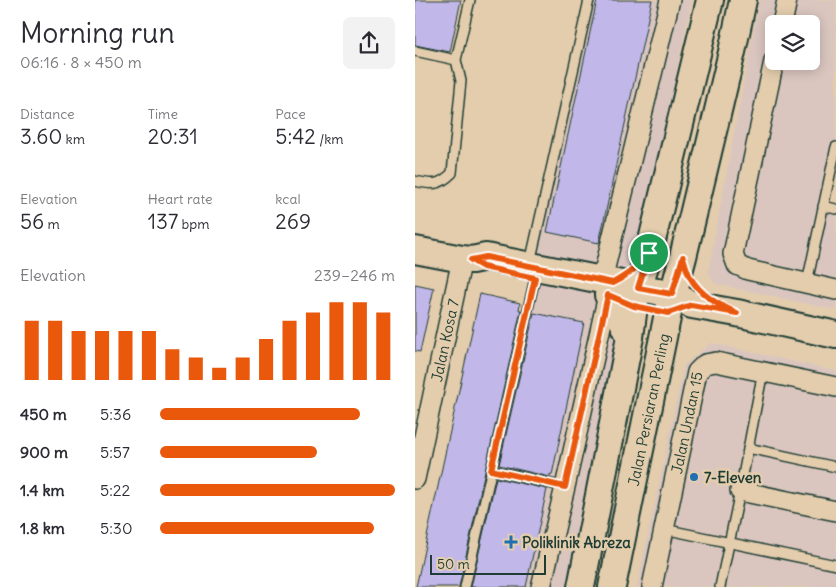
<!DOCTYPE html>
<meta charset="utf-8">
<style>
:root{--surface:#fff;--page:#f2f2f3;--text:#2b2b33;--muted:#7c7c81;--accent:#ea580c}
body{margin:0;font-family:Delius,sans-serif;background:var(--page);color:var(--text);height:100vh;display:flex;flex-direction:column;font-size:19px;white-space:nowrap}
*{box-sizing:border-box;margin:0}
p{font-size:16px;color:var(--muted)}
.icon{flex:none;width:28px;height:28px;fill:none;stroke:currentColor;stroke-width:2;stroke-linecap:round;stroke-linejoin:round}
.map{position:relative;flex:1;overflow:hidden}
.side{display:flex;flex-direction:column;background:var(--surface);width:415px}
.side>*{flex:none}
.tools{position:absolute;left:350px;top:15px;display:grid;gap:10px}
.tools a{display:grid;place-items:center;width:55px;height:55px;border-radius:8px;background:var(--surface);box-shadow:0 2px 12px #0003;font-size:25px}
.scale{position:absolute;left:15px;bottom:12px;width:116px;box-sizing:border-box;padding-left:5px;border:2px solid #1f3d34;border-top:0;font-size:14px;line-height:18px;white-space:nowrap;color:#1f3d34;-webkit-text-stroke:4px #e4cdad;paint-order:stroke}
.pin{position:absolute;display:grid;place-items:center;width:42px;height:42px;color:#fff;margin:-21px;border:2px solid #fff;border-radius:50%;box-shadow:0 1px 5px #0007}
.round{display:grid;place-items:center;flex:none;width:52px;height:52px;border-radius:8px;background:var(--page)}
.headline{display:flex;align-items:center;justify-content:space-between;height:85px;padding:0 20px}
h1{font-size:28px;font-weight:600;line-height:38px}
.stats{display:grid;grid-template-columns:repeat(3,1fr);gap:8px;height:85px;padding:5px 20px}
.stats div{display:grid;align-content:center}
.stats b{font-size:21px;font-weight:600}
.stats small{font-size:14px;font-weight:400}
.stats p{font-size:14px}
.chart{height:140px;padding:10px 20px}
.chart p{display:flex;justify-content:space-between}
.chart svg{width:100%;height:90px;margin-top:5px;stroke:var(--accent);stroke-width:6}
ul{padding:0 20px;list-style:none;font-size:16px}
li{display:grid;grid-template-columns:80px 60px 1fr;align-items:center;height:38px}
li i{height:12px;border-radius:6px;background:var(--accent)}
main{display:flex;flex:1;min-height:0}
.map>svg:first-child{display:block}
</style>
<main>
<section class="side">
<div class="headline"><div><h1>Morning run</h1><p>06:16 · 8 × 450 m</p></div><a class="round"><svg class="icon" aria-label="share" viewBox="0 0 24 24"><path d="M12 15V3M7 8l5-5 5 5M5 13v7h14v-7"/></svg></a></div>
<div class="stats">
<div><p>Distance</p><b>3.60<small> km</small></b></div>
<div><p>Time</p><b>20:31</b></div>
<div><p>Pace</p><b>5:42<small> /km</small></b></div>
</div>
<div class="stats">
<div><p>Elevation</p><b>56<small> m</small></b></div>
<div><p>Heart rate</p><b>137<small> bpm</small></b></div>
<div><p>kcal</p><b>269</b></div>
</div>
<div class="chart"><p><span>Elevation</span>239–246 m</p>
<svg viewBox="0 0 160 44" preserveAspectRatio="none"><path d="M5 44V15M15 44V15M25 44V20M35 44V20M45 44V20M55 44V20M65 44V29M75 44V33M85 44V38M95 44V33M105 44V24M115 44V15M125 44V11M135 44V6M145 44V6M155 44V11"/></svg>
</div>
<ul>
<li><b>450 m</b>5:36<i style="width:85%"></i></li>
<li><b>900 m</b>5:57<i style="width:67%"></i></li>
<li><b>1.4 km</b>5:22<i style="width:100%"></i></li>
<li><b>1.8 km</b>5:30<i style="width:91%"></i></li>
</ul>
</section>
<div class="map">
<svg width="421" height="587" viewBox="0 0 421 587">
<rect width="100%" height="100%" fill="#e4cdad"/>
<filter id="ink" filterUnits="userSpaceOnUse"><feTurbulence type="fractalNoise" baseFrequency=".02" numOctaves="2"/><feDisplacementMap in="SourceGraphic" scale="10" xChannelSelector="R" yChannelSelector="G"/><feConvolveMatrix kernelMatrix="1 2 1 2 8 2 1 2 1" color-interpolation-filters="sRGB"/></filter>
<g filter="url(#ink)">
<path fill="#dac6bf" fill-rule="evenodd" d="M178 0H277L152 587H50Z
M344 0H421V164L413 203 421 204V310L300 284 293 272ZM359 24H396V61H359Z
M296 343 421 371V587H222L269 365Z"/>
<path fill="#c1b7e8" stroke="#1f3d34" d="M0 0H46L35 52 0 45Z
M182 0H237L184 243 132 232Z
M0 284 19 288 5 352 0 351Z
M65 294 105 303 104 310H106L44 587H1Z
M119 313 169 323 137 475 135 474V477L84 465Z
M81 478 132 489 111 587H56Z"/>
<g fill="none" stroke-linecap="round" stroke-linejoin="round">
<g stroke="#1f3d34" stroke-width="12">
<path id="lane" d="M0 51 41 60
M0 181C17 185 24 186 37 173L46 81 41 60 55 0
M408 206 421 209
M115 263 174 0
M392 283 421 147
M333 448 421 467
M76 470 150 487
M249 529 421 565
M50 587 120 278
M305 587 325 491 348 371"/>
</g>
<g stroke="#1f3d34" stroke-width="22">
<g id="street">
<path d="M367 24 372 0"/>
<path d="M359 61 318 254 322 265 333 270 421 290"/>
<path d="M187 280 255 0"/>
<path id="s1" d="M0 479 47 259"/>
<path d="M325 491 421 511"/>
<path d="M126 587 150 487 193 295"/>
<path id="s2" d="M237 587 282 372 290 364 301 362 421 387"/>
</g>
</g>
<g stroke="#1f3d34" stroke-width="30">
<g id="secondary">
<path d="M0 250 47 259 57 260 71 257 257 294 277 305 322 313 421 335"/>
<path d="M193 295 203 310 215 337"/>
<path d="M166 587 215 337 219 306 223 288 234 253 295 0"/>
<path id="s3" d="M197 587 253 313 268 257 317 52 328 0"/>
</g>
</g>
<use href="#lane" stroke="#e4cdad" stroke-width="9"/>
<use href="#street" stroke="#e4cdad" stroke-width="19"/>
<use href="#secondary" stroke="#e4cdad" stroke-width="26"/>
</g>
</g>
<g fill="none" stroke-linecap="round" stroke-linejoin="round" filter="url(#ink)">
<g stroke="#fff" stroke-width="10">
<path id="route" d="M234 253 223 288 257 294 268 257C270 264 272 271 275 277 285 295 303 305 322 313L276 305 253 313 219 306 193 295 150 487 76 470 120 278 68 267 56 260 71 257 198 283C214 274 223 267 234 253Z"/>
</g>
<use href="#route" stroke="#ea580c" stroke-width="6"/>
</g>
<g fill="#1f6fb2" stroke="#e4cdad" stroke-width="2">
<circle cx="279" cy="477" r="5"/>
<path d="M93.5 534.5h5v5h5v5h-5v5h-5v-5h-5v-5h5z"/>
</g>
<g text-anchor="middle" dominant-baseline="central" stroke-width="5" stroke-linejoin="round" paint-order="stroke">
<g font-size="15" fill="#1f3d34" stroke="#e4cdad">
<text stroke="none"><textPath href="#s1" startOffset="142">Jalan Kosa 7</textPath></text>
<text stroke="none"><textPath href="#s3" startOffset="181">Jalan Persiaran Perling</textPath></text>
<text stroke="none"><textPath href="#s2" startOffset="168">Jalan Undan 15</textPath></text>
</g>
<g font-size="15" font-weight="bold" fill="#1f3d34" stroke="#e4cdad" text-anchor="start">
<text x="289" y="477">7-Eleven</text>
<text x="107" y="542">Poliklinik Abreza</text>
</g>
</g>
</svg>
<div class="tools">
<a><svg class="icon" aria-label="layers" viewBox="0 0 24 24"><path d="M12 4l9 5-9 5-9-5zM3 14l9 5 9-5"/></svg></a>
</div>
<div class="scale">50 m</div>
<div class="pin" style="left:234px;top:253px;background:#1e9e55"><svg class="icon" aria-label="arrive" viewBox="0 0 24 24"><path d="M6 21V4h12l-3 4 3 4H6"/></svg></div>
</div>
</main>
